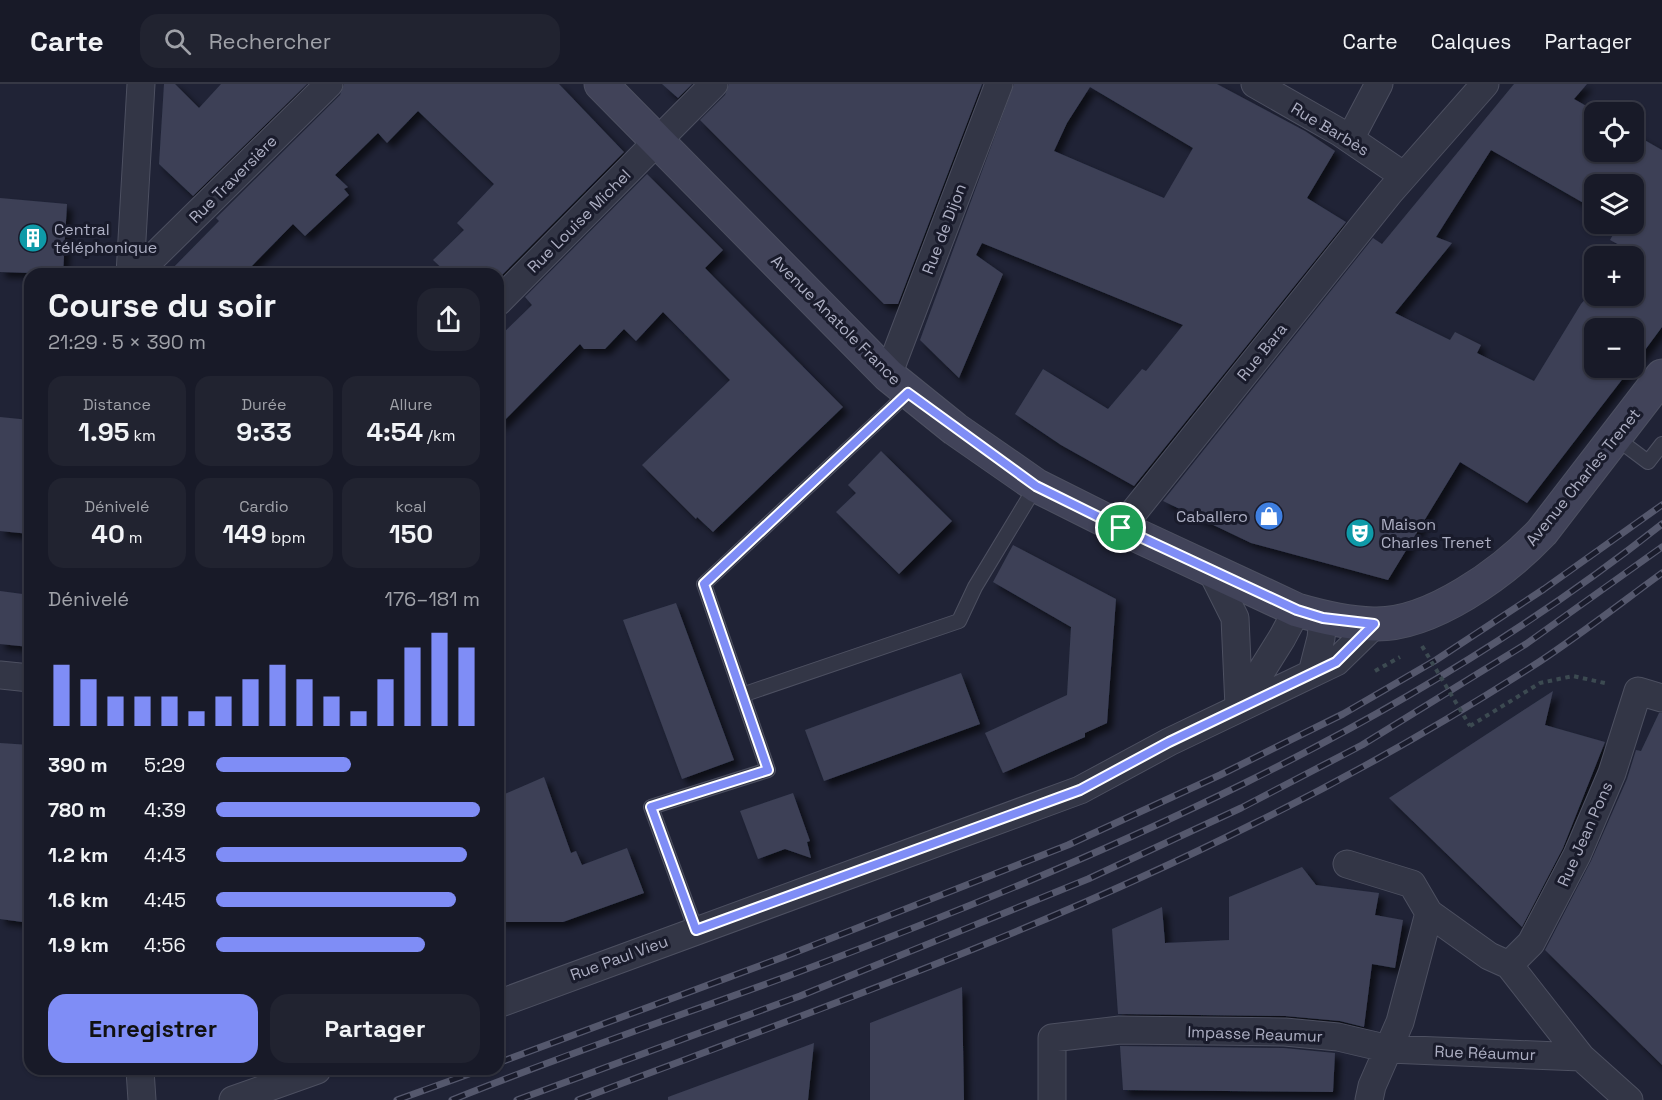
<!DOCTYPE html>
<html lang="fr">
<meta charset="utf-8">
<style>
:root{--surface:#181a28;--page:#212330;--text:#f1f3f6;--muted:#9fa1a8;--line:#363845;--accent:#7f8df6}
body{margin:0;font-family:"Space Grotesk",sans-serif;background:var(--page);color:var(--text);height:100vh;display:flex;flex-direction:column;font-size:22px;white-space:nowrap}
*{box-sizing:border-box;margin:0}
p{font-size:20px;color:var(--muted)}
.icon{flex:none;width:33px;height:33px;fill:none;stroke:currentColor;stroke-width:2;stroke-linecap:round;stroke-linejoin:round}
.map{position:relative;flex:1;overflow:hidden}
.side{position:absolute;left:24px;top:184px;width:480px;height:807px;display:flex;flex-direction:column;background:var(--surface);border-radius:18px;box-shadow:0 2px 4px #0004,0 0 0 2px var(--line)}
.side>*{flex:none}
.buttons{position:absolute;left:1584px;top:18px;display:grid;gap:12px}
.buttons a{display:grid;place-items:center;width:60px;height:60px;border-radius:12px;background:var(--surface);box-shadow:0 2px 4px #0004,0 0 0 2px var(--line);font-size:30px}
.pin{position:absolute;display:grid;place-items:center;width:51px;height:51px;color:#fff;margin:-26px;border:3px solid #fff;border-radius:50%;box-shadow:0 2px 6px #0007}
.round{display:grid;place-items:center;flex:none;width:63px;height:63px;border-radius:18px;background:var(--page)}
.head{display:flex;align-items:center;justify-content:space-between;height:102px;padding:0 24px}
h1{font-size:33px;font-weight:700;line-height:45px}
.figures{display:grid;grid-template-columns:repeat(3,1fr);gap:9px;height:102px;padding:6px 24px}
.figures div{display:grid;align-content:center;border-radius:15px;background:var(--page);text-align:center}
.figures b{font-size:26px;font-weight:700}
.figures small{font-size:16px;font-weight:400}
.figures p{font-size:16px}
.chart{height:168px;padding:12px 24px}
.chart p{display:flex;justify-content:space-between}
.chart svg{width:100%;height:108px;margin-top:6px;stroke:var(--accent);stroke-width:6}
.cta{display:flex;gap:12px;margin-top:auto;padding:12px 24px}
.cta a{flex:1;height:69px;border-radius:18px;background:var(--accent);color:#111;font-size:24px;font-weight:700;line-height:69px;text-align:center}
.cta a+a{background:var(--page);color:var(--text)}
ul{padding:0 24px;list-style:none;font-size:20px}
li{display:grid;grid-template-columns:96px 72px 1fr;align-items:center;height:45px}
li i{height:15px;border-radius:8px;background:var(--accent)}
header{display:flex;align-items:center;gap:36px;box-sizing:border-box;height:84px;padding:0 30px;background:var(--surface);border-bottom:2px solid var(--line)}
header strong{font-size:28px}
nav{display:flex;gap:33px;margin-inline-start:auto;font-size:21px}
.search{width:420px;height:54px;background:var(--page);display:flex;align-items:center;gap:15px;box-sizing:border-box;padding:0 21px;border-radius:18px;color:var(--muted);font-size:22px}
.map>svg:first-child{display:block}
</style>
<header>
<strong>Carte</strong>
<div class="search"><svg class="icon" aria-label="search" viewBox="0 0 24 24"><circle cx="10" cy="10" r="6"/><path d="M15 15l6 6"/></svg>Rechercher</div>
<nav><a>Carte</a><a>Calques</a><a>Partager</a></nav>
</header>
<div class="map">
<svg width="1662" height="1016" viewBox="0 0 1662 1016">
<defs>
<filter id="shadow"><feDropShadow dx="5.5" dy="5.5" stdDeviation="3" flood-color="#0009"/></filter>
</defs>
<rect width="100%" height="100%" fill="#202336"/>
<path fill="#3c4056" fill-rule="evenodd" filter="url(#shadow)" d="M164 0H175L199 24 221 0H307L193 112 159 80Z
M344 0H559L624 68 502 191 448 190 433 176 464 146 457 139 494 100 418 27 387 59 378 49 335 91 348 103 344 105 349 111 305 152 293 140 244 190H167L219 137 216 134 340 11Z
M662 0H692L678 14Z
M729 0H982L898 220H884L700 36 725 11Z
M1014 0H1217L1305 47 1335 67 1307 114 1346 138 1134 402 1061 361 1015 330 1043 285 1108 325 1142 285 1146 287 1183 241 982 159 976 171 1003 190 959 294 920 256ZM1090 3 1193 64 1164 114 1054 67 1067 39Z
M1514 0H1587L1574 15 1597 28H1594V68H1634V50L1662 66V243L1634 281V244H1594V284H1631L1527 419 1460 378 1388 496 1251 459 1163 417 1373 154 1382 160ZM1491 66 1594 125V100H1634V140H1619L1610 156 1625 164 1618 172H1634V212H1594V205L1581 220 1534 297 1477 269 1481 261 1455 248 1450 256 1395 229 1452 159 1436 153Z
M647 90 723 166 705 184 843 323 713 448 697 433 696 435 642 381 730 296 663 228 636 257 624 245 605 265H584L580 260 498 343V254L532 221 525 213Z
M0 114 67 120 63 190 0 188Z
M0 333 30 336V450L0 447Z
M881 367 952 437 899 490 836 428 856 409 848 401Z
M1013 461 1116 515 1107 639 1085 649V653L1003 689 985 649 1067 611 1071 543 993 498Z
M0 507 30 511V563L0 560Z
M676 519 734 676 682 695 623 536Z
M961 589 980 640 824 697 805 646Z
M1553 607 1545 641 1605 658 1563 764 1522 843 1389 714Z
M1659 629H1662V981L1545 866 1591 777 1627 695 1636 666 1641 667Z
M0 659 30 661V839L0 835Z
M544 693 571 769 576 767 582 781 627 764 644 809 563 838H498V713Z
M793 709 810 757 807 758 811 774 785 765 758 775 740 727Z
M1302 783 1316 801 1379 809 1375 831 1403 836 1395 884 1372 880 1364 943 1340 937 1285 932 1118 930 1112 845 1162 823 1165 859 1229 856V813Z
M962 903 964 1016H870V939Z
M814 959 808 1016H668V1013Z
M1120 962 1284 964 1335 969 1333 1008 1123 1006Z"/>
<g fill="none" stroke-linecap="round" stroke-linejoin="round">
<g stroke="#4d5061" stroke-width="16">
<path id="service" d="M1616 354 1648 378 1662 360
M742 611 959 537 975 503 1036 402
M696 846 651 723 768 686 704 500 908 309"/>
</g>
<g stroke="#4d5061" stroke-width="29">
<path id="minor" d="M1255 0 1341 49 1404 92
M1350 55 1379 0
M130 190 141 0
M136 190 329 0
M498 218 714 0
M888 291 999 0
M1121 444 1390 108 1485 0
M1210 484 1235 534 1239 623
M1312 589 1321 554 1323 534
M0 591 30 594
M1239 623 1282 554 1297 526
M1347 780 1412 800 1429 829 1489 872 1509 881 1581 973 1629 1016
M1509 881 1531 859 1577 771 1612 689 1638 607 1662 614
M498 920 1080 706 1169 658 1336 578 1375 540
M140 986 142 1016
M233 1016 317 986
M1052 1016V954L1120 946 1285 948 1338 953 1389 965 1581 973
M1369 1016 1372 1002 1400 938 1429 829"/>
</g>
<g stroke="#4d5061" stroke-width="35">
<path id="secondary" d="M601 0 888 291 955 345 1037 402 1121 444 1297 526C1321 533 1347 539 1373 540 1431 542 1504 488 1542 448L1662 292"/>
</g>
<path stroke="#3c4a51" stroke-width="4" stroke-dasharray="4.5 4.5" stroke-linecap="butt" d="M1375 587 1400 573
M1470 642 1540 599 1573 592 1609 600"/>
<use href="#service" stroke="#333646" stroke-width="14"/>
<use href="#minor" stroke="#333646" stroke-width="27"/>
<use href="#secondary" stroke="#414359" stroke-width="33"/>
<g stroke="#55586d" stroke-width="7">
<path id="rail" d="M498 979 786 872 1068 761 1220 691 1343 630 1436 576 1544 505 1662 421
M397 1016 480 986
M452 1016C563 971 676 933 788 892 1097 776 1402 646 1662 440
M517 1016 800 912 1088 795 1241 724 1362 661 1526 560 1662 463
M578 1016C805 930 1036 849 1253 740 1351 692 1447 637 1539 578 1581 550 1621 519 1662 489"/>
</g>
<use href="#rail" stroke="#191b2b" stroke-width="4.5" stroke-dasharray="14" stroke-linecap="butt"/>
<path stroke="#3c4a51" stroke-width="4" stroke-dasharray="4.5 4.5" stroke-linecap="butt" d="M1422 562 1470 642"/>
</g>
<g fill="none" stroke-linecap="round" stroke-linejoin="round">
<g stroke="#fff" stroke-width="12">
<path id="route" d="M908 309 1036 402 1121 444 1297 526 1323 534 1374 540 1336 578 1169 658 1080 706 696 846 651 723 768 686 704 500Z"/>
</g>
<use href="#route" stroke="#7f8df6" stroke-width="8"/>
</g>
<defs>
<g id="building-disc" transform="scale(1.5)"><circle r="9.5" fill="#0f9aa8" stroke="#191b2b"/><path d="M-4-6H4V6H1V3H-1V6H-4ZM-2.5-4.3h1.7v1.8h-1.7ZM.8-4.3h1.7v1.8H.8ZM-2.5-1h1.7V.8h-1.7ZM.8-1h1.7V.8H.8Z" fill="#fff"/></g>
<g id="shop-disc" transform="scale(1.5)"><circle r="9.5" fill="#3f7fe0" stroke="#191b2b"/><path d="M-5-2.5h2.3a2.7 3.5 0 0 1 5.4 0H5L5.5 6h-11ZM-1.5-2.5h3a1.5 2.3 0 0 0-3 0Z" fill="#fff"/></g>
<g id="theatre-disc" transform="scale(1.5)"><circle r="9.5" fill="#0f9aa8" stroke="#191b2b"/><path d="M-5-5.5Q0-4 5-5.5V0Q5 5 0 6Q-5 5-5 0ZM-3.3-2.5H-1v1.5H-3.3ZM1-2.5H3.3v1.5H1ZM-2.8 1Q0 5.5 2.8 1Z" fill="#fff"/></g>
</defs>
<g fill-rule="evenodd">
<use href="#building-disc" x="33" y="154"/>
<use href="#shop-disc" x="1269" y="432"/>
<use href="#theatre-disc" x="1360" y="449"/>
</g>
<g text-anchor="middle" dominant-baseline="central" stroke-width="6" stroke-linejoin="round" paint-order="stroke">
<g font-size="16" fill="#adafc3" stroke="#191b2b">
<text transform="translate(1330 45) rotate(31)">Rue Barbès</text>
<text transform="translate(233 95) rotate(-45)">Rue Traversière</text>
<text transform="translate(579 137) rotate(-45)">Rue Louise Michel</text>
<text transform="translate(944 145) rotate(-69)">Rue de Dijon</text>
<text transform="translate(836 236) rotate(45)">Avenue Anatole France</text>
<text transform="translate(1262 268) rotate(-51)">Rue Bara</text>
<text transform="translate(1583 393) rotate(-51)">Avenue Charles Trenet</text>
<text transform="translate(1585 750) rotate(-66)">Rue Jean Pons</text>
<text transform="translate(619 874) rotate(-20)">Rue Paul Vieu</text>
<text transform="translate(1255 950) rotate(2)">Impasse Reaumur</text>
<text transform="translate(1485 969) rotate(2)">Rue Réaumur</text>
</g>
<g font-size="16" fill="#adafc3" stroke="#191b2b" text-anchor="start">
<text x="54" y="145">Central<tspan x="54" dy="18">téléphonique</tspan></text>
<text x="1248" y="432" text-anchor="end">Caballero</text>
<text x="1381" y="440">Maison<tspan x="1381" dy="18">Charles Trenet</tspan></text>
</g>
</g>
</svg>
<div class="buttons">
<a><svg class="icon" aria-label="locate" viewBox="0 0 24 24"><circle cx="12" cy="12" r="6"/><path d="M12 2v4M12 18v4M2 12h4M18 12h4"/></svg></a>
<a><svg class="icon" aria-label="layers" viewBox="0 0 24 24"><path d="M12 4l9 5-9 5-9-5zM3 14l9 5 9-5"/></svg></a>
<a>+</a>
<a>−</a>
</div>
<div class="pin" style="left:1121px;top:444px;background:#1e9e55"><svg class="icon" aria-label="arrive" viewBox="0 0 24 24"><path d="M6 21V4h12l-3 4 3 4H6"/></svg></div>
<section class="side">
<div class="head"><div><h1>Course du soir</h1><p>21:29 · 5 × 390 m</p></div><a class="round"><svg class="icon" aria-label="share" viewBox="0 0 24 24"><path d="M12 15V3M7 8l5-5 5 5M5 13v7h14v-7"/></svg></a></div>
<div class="figures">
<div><p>Distance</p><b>1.95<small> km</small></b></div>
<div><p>Durée</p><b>9:33</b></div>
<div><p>Allure</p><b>4:54<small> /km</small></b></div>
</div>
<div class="figures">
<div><p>Dénivelé</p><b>40<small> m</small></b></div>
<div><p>Cardio</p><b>149<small> bpm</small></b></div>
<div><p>kcal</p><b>150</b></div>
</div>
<div class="chart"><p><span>Dénivelé</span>176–181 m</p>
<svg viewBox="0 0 160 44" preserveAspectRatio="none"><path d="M5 44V19M15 44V25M25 44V32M35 44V32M45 44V32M55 44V38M65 44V32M75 44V25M85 44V19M95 44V25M105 44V32M115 44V38M125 44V25M135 44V12M145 44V6M155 44V12"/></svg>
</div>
<ul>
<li><b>390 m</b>5:29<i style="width:51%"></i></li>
<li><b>780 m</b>4:39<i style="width:100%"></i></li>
<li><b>1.2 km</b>4:43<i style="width:95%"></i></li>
<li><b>1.6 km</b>4:45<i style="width:91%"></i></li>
<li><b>1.9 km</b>4:56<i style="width:79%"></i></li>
</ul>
<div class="cta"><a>Enregistrer</a><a>Partager</a></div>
</section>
</div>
